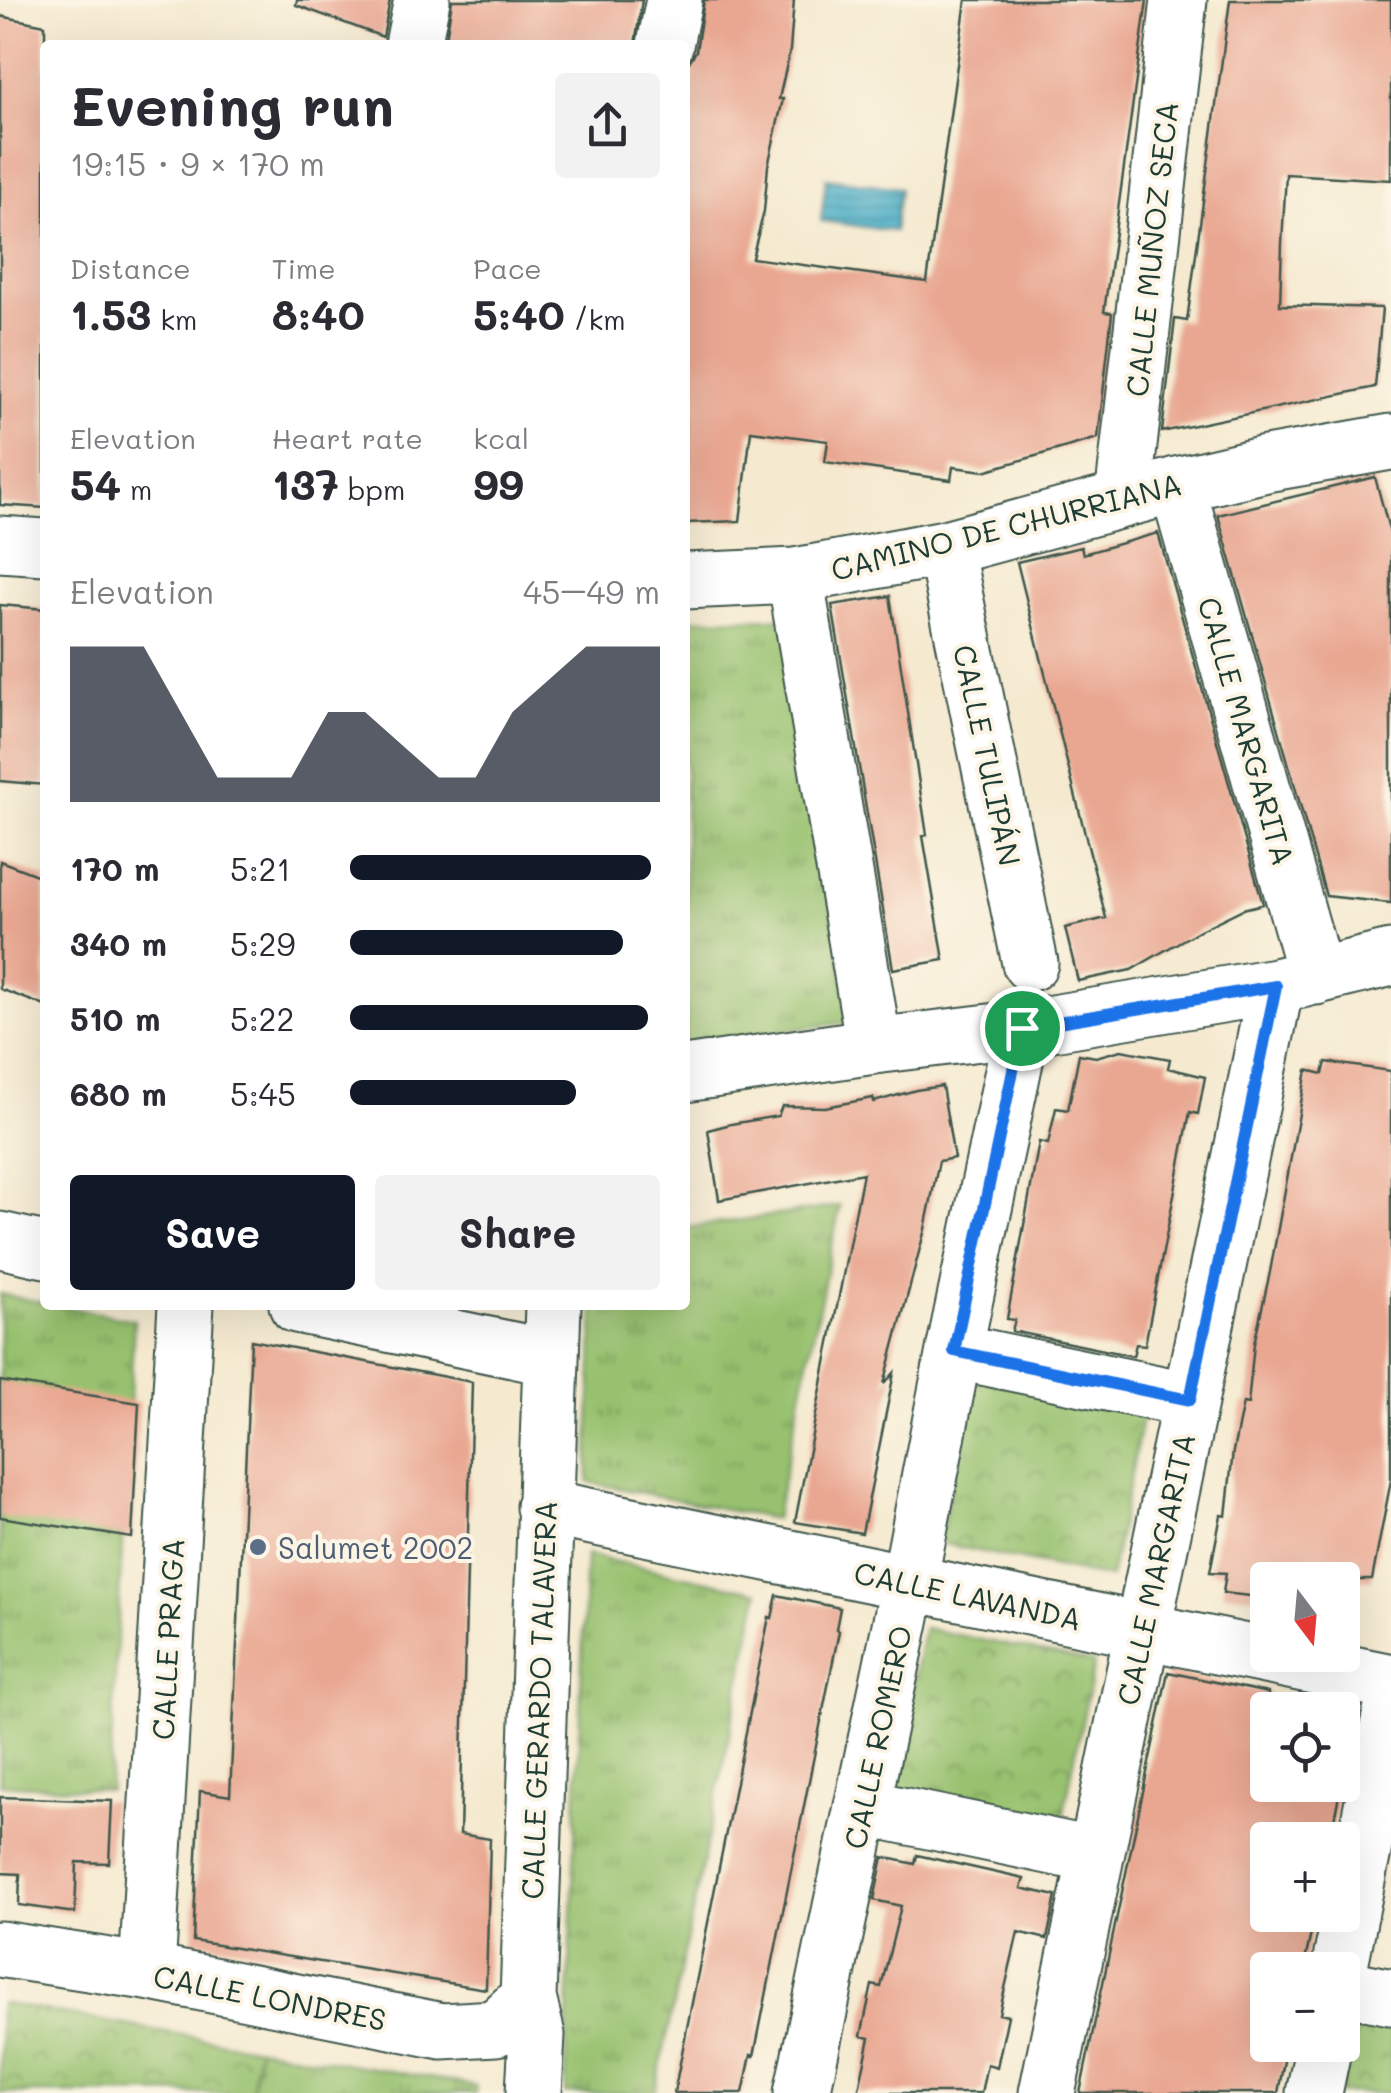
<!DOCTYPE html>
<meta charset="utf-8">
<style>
:root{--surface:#fff;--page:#f2f2f3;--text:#2b2b33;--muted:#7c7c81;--accent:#111827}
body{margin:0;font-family:Mali,sans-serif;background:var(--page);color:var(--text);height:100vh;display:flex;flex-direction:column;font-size:38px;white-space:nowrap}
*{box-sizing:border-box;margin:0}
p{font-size:32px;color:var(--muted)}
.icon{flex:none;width:55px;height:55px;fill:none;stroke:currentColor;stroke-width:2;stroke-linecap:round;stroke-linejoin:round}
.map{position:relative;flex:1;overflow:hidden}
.side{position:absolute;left:40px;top:40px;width:650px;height:1270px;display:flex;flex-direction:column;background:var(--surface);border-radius:10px;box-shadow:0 10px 40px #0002}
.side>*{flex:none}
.needle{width:65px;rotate:164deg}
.controls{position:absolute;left:1250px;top:1562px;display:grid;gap:20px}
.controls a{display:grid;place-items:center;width:110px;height:110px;border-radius:10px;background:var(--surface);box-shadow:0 10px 40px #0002;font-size:50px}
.pin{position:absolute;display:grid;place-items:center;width:85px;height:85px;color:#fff;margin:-42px;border:5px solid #fff;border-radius:50%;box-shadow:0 2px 10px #0007}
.round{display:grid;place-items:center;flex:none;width:105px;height:105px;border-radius:10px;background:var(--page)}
.head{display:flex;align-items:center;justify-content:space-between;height:170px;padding:0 30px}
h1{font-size:55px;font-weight:700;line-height:75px}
.figures{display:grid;grid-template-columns:repeat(3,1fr);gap:15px;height:170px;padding:10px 30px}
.figures div{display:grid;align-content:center}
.figures b{font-size:42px;font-weight:700}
.figures small{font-size:28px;font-weight:400}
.figures p{font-size:28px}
.chart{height:280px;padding:20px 30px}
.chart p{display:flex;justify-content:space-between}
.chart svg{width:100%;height:180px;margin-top:10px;fill:var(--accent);opacity:.7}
.cta{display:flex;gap:20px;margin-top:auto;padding:20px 30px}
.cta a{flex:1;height:115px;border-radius:10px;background:var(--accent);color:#fff;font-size:40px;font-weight:700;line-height:115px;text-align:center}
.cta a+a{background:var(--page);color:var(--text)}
ul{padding:0 30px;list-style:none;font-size:32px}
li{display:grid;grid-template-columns:160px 120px 1fr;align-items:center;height:75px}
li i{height:25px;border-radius:12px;background:var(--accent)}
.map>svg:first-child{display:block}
</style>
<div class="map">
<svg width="1391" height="2093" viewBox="0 0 1391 2093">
<defs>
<pattern id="grass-tufts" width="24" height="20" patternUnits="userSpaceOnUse" patternTransform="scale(2.5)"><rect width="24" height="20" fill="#97c16e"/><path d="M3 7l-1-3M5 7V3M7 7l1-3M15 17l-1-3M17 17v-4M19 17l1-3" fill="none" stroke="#7b9e5b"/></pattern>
<pattern id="park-crowns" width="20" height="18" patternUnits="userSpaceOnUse" patternTransform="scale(2.5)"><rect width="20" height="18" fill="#97c16e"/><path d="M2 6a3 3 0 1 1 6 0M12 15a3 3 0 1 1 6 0" fill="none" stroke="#7b9e5b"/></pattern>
<pattern id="water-rules" width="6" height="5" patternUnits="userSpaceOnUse" patternTransform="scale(2.5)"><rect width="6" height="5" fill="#48adc7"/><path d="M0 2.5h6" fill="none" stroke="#3b8ea2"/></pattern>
</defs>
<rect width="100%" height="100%" fill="#fcf5e5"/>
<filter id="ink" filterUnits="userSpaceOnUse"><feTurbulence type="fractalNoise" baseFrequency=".01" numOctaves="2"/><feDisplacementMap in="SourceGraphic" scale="20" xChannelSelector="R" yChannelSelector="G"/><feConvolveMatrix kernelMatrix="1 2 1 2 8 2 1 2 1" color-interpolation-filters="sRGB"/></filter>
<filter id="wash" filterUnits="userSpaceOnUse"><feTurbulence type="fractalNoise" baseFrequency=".0048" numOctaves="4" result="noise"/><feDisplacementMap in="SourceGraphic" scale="40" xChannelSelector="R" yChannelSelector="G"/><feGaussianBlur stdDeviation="2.25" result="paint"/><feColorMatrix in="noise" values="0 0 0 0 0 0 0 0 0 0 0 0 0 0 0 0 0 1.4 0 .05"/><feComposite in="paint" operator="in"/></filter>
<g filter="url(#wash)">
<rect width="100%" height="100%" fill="#f5ead0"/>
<path fill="url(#grass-tufts)" stroke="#5b7f51" stroke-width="2.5" d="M788 618 850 1022 685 1044V619Z
M840 1206 775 1519 588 1482 594 1305H685V1228Z
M0 1294 45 1303V1305H57L134 1320 109 1790 0 1784Z
M586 1555 759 1592 655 2093H565Z
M258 2048 476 2086 475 2093H251Z"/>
<path fill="url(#park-crowns)" stroke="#5b7f51" stroke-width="2.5" d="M979 1350 1149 1385 1110 1578 939 1543Z
M924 1628 1094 1663 1055 1856 884 1822Z
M0 2003 258 2048 251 2093H0Z
M1357 2008 1391 2015V2093H1340Z"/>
<path fill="url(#water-rules)" stroke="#34757e" stroke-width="2.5" d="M826 178 900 188 894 231 821 221Z"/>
<g id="blocks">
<path fill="#e9a792" d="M297 0H390L383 37 296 5Z
M452 0H642L635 45H445Z
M704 0H794L790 50 779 99H783L768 166 764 211 752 258 927 282 966 0H1147L1104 312 1112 313 1098 438 984 471 953 467 951 480 825 462 828 441 751 431 740 521 685 523V68L696 51Z
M1230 0H1391V180L1286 174 1282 243 1280 305 1382 308 1375 387 1162 432 1175 319 1187 321Z
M0 16 45 25V508L0 505Z
M1375 477 1391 537V903L1326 896 1218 515Z
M1158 533 1263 904 1243 909 1200 930 1131 970 1078 981 1065 928 1106 918 1017 562 1081 547 1083 554Z
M890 596 927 835 923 836 944 960 893 969 832 605Z
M0 605 45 609V785L0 781Z
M0 861 45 878V1006L0 989Z
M1121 1050 1170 1059 1168 1068 1205 1077 1198 1114 1190 1112 1145 1345 1136 1344 1133 1356 1012 1331 1015 1320 1007 1319 1039 1142 1048 1144 1056 1108 1068 1110 1079 1054 1096 1057Z
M1326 1062 1391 1071V1480L1372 1580H1268V1598L1223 1593 1226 1573 1210 1572 1221 1515 1226 1516 1233 1451 1243 1403 1248 1404 1254 1344 1270 1272 1307 1070 1323 1074Z
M942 1086 954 1158 939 1161 925 1229 884 1384 894 1373 862 1533 795 1522 863 1173 719 1200 708 1130 731 1124 778 1116 782 1106 825 1107 873 1098 874 1102 916 1090Z
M251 1340 472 1382 460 1834 490 1839 486 1989 193 1941 200 1791 230 1796Z
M0 1381 139 1403 132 1538 0 1517Z
M777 1595 840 1608 836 1629 839 1631 754 2056 751 2055 743 2093H674L769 1617 772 1618Z
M1168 1672 1268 1693V1785H1341L1330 1840H1268V1915H1315L1303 1970H1268V2045H1287L1278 2093H1080Z
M0 1797 112 1801 109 1863 77 1862 75 1913 19 1905 20 1874 0 1873Z
M917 1855 1024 1879 1021 1888 1056 1896 1047 1939 1018 1932 999 2014 1008 2016 997 2067 987 2064 981 2093H858L870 2038 861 2036 872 1985 881 1987 901 1906 874 1900 883 1857 915 1864Z"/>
</g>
</g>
<g filter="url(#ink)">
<use href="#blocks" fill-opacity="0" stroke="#3f574b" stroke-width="2.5"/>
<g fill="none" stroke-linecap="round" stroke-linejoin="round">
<g stroke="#3f574b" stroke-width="59">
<path id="minor" d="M413 45 422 0
M665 45 674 0
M1177 485 1316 977
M945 548 1030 963
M795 576 874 1046
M685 1074 874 1046 1022 1028 1276 986 1391 958
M0 1240 45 1250
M297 1305 551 1358
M954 1351 1190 1400
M544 1507 1391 1682
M862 1807 1096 1856
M0 1949 147 1972 442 2031 496 2028 528 1998
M1339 1970 1391 1712
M147 1972 186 1305
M1342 1987 1391 1997
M534 2093 537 2035 528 1998 553 1305
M802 2093 909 1583 954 1351 1022 1028
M1047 2093 1276 986
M1314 2093 1324 2045"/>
</g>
<g stroke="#3f574b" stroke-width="59">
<path id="major" d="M1123 499 1179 0
M0 544 45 547
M685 581 795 576 945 548 1177 485 1266 464 1391 442"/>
</g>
<use href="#minor" stroke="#fff" stroke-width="55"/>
<use href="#major" stroke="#fff" stroke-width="55"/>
</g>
</g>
<g fill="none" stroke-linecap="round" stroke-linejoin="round" filter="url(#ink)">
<g stroke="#fff" stroke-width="20">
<path id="route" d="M1276 986 1190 1400 954 1351 1022 1028Z"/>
</g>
<use href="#route" stroke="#1a73e8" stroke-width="12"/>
</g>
<circle fill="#5c6f8a" stroke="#fcf5e5" stroke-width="4" cx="258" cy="1547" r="10"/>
<g text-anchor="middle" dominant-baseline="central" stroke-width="8" stroke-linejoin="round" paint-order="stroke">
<g font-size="30" fill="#1f3d34" stroke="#fcf5e5">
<text transform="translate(1151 249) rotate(-84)">CALLE MUÑOZ SECA</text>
<text transform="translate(1006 526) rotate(-14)">CAMINO DE CHURRIANA</text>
<text transform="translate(1247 731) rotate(74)">CALLE MARGARITA</text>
<text transform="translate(988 755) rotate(78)">CALLE TULIPÁN</text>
<text transform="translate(1155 1569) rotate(-78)">CALLE MARGARITA</text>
<text transform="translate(968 1595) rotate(12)">CALLE LAVANDA</text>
<text transform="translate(167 1639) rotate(-87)">CALLE PRAGA</text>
<text transform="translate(538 1700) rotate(-88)">CALLE GERARDO TALAVERA</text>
<text transform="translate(877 1737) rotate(-78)">CALLE ROMERO</text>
<text transform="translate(270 1997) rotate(11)">CALLE LONDRES</text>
</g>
<g font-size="30" fill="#4e5e75" stroke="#fcf5e5" text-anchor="start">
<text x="278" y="1547">Salumet 2002</text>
</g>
</g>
</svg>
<div class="controls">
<a><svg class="needle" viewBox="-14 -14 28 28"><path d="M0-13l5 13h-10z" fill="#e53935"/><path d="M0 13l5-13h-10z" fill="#7c7c81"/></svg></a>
<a><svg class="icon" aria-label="locate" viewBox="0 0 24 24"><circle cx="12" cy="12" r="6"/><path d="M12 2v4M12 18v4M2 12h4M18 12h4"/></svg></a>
<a>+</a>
<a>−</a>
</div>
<div class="pin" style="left:1022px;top:1028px;background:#1e9e55"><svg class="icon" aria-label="arrive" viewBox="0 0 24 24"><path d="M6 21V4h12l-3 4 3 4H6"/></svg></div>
<section class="side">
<div class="head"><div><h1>Evening run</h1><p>19:15 · 9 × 170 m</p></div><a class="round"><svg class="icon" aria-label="share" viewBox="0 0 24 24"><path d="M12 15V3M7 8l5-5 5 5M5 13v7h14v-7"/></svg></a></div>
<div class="figures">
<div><p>Distance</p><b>1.53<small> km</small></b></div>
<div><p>Time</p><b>8:40</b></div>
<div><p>Pace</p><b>5:40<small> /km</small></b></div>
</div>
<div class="figures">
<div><p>Elevation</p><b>54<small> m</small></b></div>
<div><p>Heart rate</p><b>137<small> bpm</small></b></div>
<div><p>kcal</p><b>99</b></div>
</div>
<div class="chart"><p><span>Elevation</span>45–49 m</p>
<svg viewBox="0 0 160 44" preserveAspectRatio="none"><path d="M0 44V6L10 6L20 6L30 22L40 38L50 38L60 38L70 22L80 22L90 30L100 38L110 38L120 22L130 14L140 6L150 6L160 6V44z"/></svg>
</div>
<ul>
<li><b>170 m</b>5:21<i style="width:97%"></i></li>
<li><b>340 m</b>5:29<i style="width:88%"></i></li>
<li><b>510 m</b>5:22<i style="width:96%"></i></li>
<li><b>680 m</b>5:45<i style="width:73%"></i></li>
</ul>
<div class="cta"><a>Save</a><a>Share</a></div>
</section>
</div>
